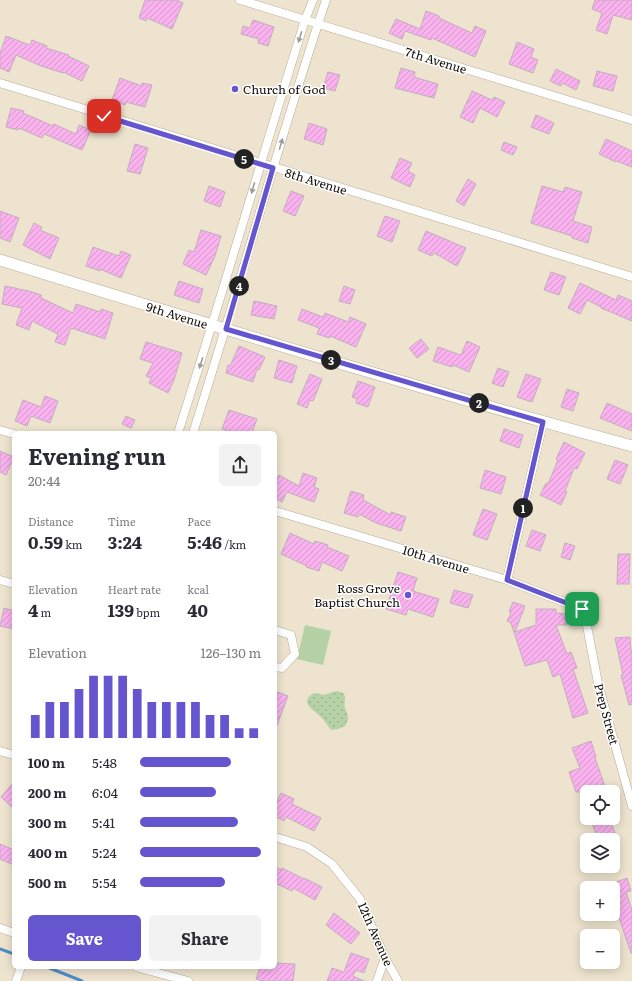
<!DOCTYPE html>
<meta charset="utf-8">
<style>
:root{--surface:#fff;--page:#f2f2f3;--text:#2b2b33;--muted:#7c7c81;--accent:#6555ce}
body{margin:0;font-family:Literata,serif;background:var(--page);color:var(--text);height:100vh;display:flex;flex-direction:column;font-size:15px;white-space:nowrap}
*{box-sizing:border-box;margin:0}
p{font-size:13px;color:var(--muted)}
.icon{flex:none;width:22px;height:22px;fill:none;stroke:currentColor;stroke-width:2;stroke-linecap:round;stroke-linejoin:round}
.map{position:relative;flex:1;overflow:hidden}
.drawer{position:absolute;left:12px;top:431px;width:265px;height:538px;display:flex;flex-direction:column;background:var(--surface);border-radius:6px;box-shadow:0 2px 10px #0003}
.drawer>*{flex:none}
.tools{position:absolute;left:580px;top:785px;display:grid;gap:8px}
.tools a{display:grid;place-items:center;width:40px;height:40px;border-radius:6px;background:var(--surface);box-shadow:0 2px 10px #0003;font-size:20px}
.pin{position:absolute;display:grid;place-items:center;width:34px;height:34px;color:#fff;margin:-17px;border-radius:8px;box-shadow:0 2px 6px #0006}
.km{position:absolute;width:20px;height:20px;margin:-10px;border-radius:50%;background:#222;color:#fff;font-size:11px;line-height:20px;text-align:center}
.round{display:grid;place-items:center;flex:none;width:42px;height:42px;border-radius:6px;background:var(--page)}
.head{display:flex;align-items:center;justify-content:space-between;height:68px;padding:0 16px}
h1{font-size:22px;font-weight:700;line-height:30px}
.stats{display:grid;grid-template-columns:repeat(3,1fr);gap:6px;height:68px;padding:4px 16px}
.stats div{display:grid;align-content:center}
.stats b{font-size:17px;font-weight:700}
.stats small{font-size:11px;font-weight:400}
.stats p{font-size:11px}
.chart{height:112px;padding:8px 16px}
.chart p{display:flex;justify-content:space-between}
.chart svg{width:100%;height:72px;margin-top:4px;stroke:var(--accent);stroke-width:6}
.action{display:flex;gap:8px;margin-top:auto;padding:8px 16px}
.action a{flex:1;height:46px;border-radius:6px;background:var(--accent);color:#fff;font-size:16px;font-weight:700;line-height:46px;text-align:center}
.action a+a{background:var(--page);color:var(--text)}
ul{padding:0 16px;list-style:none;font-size:13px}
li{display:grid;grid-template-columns:64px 48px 1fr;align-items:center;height:30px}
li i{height:10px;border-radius:5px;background:var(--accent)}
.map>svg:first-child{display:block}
</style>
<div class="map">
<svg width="632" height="981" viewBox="0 0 632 981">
<defs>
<pattern id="grass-dots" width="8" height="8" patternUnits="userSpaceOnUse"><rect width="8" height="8" fill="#b5d2a6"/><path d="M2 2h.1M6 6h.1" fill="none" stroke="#9bb38d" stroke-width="1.8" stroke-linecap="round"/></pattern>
<pattern id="building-hatch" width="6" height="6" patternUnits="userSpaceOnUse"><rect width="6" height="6" fill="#f9b2ed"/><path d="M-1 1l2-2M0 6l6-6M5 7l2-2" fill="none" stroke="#d498ca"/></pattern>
</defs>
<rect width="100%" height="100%" fill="#ede3ce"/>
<path fill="url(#grass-dots)" d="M336 691C350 693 343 699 345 708 348 717 350 717 345 726L338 729 331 730C327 725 325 721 321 717 314 710 298 702 314 693L324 695Z"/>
<path fill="#b5d2a6" d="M305 625 331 631 323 665 297 659Z"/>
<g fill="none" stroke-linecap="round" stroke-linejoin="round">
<path stroke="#508cc8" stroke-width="3" d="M0 949 14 954
M47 967 82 981"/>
</g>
<path fill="url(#building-hatch)" stroke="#c1aebd" d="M145 0H177L183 3 172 29 147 18 146 21 139 18Z
M595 0H632V20L613 15 607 34 596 30 602 13 592 9Z
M426 11 439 16V18L472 33 475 26 486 31 475 57 432 38 431 40 405 31 402 39 389 33 396 19 420 29Z
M253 20 274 27 268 46 258 43 259 39 241 34 243 26 250 28Z
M6 36 30 45 32 40 47 46 46 48 69 55 68 56 89 66 82 81 63 72V73L41 66 16 55 9 72 0 68V53Z
M517 42 534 49 531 57 538 60 533 73 509 64Z
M401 68 415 72 414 77 438 84 434 98 395 88Z
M556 69 580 81 576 90 562 83 561 86 550 81Z
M597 71 617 76 613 91 593 86Z
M328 72 340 75 335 91 323 88Z
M120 78 142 86V83L152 85 145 107 126 102 125 105 112 100Z
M472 91 492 100 494 97 505 102 497 117 480 108 473 123 460 117Z
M11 108 24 111 23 113 53 126 54 124 76 134 79 125 91 130 82 150 44 134 42 138 19 128 18 130 6 127Z
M536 115 554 123 549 134 531 127Z
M309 123 327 129 323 145 304 139Z
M606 139 632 151V167L616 161V162L599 154Z
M504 142 517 147 513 155 501 150Z
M135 144 148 148 140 174 127 171Z
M400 158 412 163 408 171 415 175 410 187 391 178Z
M468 179 476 184 464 206 456 201Z
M209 186 225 192 220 207 204 201Z
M542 186 563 192 565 187 582 192 573 221 592 227 588 243 572 238V236L531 223Z
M291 191 304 196 295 216 283 211Z
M0 211 19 218 10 242 0 238Z
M385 216 400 221 392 242 377 236Z
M34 223 42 227 40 230 59 238 50 259 23 245Z
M201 230 221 236 215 256 206 275 183 264 189 250 194 252Z
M426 231 466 248 457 266 434 253 432 256 418 250Z
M93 247 119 256 121 251 131 255 121 278 100 269V271L86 266Z
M551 272 566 277 559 295 544 290Z
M179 281 203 289 199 303 174 295Z
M580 283 616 300 618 295 632 301V321L601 308V307L587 300 580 314 568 308Z
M5 286 29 291 41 295V298L73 313 76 304 100 312 101 309 113 313 105 339 71 328 65 345 55 342 58 334 32 321 29 330 16 325 22 308 2 304Z
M344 286 355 290 350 304 339 301Z
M254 301 277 306 274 319 251 315Z
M302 309 323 317 325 313 348 322 350 317 366 324 356 347 330 336 329 338 317 334 319 328 298 320Z
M421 339 429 349 417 358 409 348Z
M467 341 480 347 469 372 453 365 452 367 433 361 438 347 461 355Z
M146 342 182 353 174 380 168 393 149 383 151 378 146 376 153 363 140 359Z
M239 346 265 357 259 370 257 369 253 382 226 373 228 365 230 366Z
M279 360 297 366 292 383 274 378Z
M498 368 509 372 503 387 492 383Z
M310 374 322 379 313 401 310 400 307 408 297 404Z
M526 374 541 379 532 402 517 397Z
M358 381 375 387 368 407 356 403 357 399 352 397Z
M567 389 579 393 573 411 561 407Z
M45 396 58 401 50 423 31 416 27 426 15 421 23 400 41 407Z
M607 403 632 414V431L600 418Z
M229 410 257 419 252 433H235L222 429Z
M126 416 135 420 131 428 122 424Z
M504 429 523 435 519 448 500 441Z
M564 442 585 453 577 469 574 468 565 491 567 492 561 505 540 495 546 483 548 484 558 460 556 459Z
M0 451 14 457 6 475 0 472Z
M615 460 628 465 620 484 607 479Z
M485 470 506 477 501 494 480 488Z
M303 473 317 478 314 487 319 489 314 502 287 492 282 502 275 498V483L279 475 299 486Z
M351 491 364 495 363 500 391 515V512L406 517 401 531 376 523 359 514 358 517 344 513Z
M483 509 497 514 487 540 473 535Z
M532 530 546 535 540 551 526 546Z
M290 533 314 544 315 541 328 545 327 547 349 556 342 571 322 562 319 571 306 567 307 566 281 554Z
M565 543 575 546 570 560 561 557Z
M618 554H630L629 584H617Z
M398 572 417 578 413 591 439 599 433 617 408 609 406 615 386 609Z
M454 590 473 595 468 608 450 603Z
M513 602 525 606 515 632 536 625V609H556V613L567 614V625H556L567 654 571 652 577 668 573 669 588 713 573 718 560 674 553 677 547 660 525 666 511 623 507 621 511 613 509 612Z
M4 608 14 611V629L0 626Z
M630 637 631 651H632V704L629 705 621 675H623L615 638Z
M275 691 288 696 276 728H275Z
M591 741 596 757 595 758 607 792H576L569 772 580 768 572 748Z
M14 782V809L1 797Z
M281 793 294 799 292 804 321 818 314 831 286 817 284 821 275 816V806Z
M590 818H609L618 840H598Z
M0 844 14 850V865L0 859Z
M275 867 281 870 282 868 304 879V878L322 887 315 900 293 888 292 891 275 883Z
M627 878 631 891 626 892 632 910V953H631L613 900V883Z
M334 913 360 933 351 944 326 925Z
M351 953 369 959 364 973 356 970 353 976 364 981H327L332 968 344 972Z
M275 963 295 964 293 981H262L256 979 260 967H275Z"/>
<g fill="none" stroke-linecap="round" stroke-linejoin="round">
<g stroke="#b6ac98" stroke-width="9">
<path id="minor" d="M240 0 632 120
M0 83 632 277
M0 430 14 434
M178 433C222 296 262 157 305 20L313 0
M193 433C239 289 278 143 326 0
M275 511 507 580 582 609 586 621 598 683 632 806
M0 580 14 584
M507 580 543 422
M275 630 291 635 295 654 282 668 275 667
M0 751 14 755
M275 837 307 847 332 864 360 899 385 958 398 981
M0 928 14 933
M136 967 188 981
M16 981 21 967
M377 981 385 958"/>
</g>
<g stroke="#b6ac98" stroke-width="12">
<path id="tertiary" d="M0 260C210 325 420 389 632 446"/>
</g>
<use href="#minor" stroke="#fff" stroke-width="8"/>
<use href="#tertiary" stroke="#fff" stroke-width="11"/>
</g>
<defs><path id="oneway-solid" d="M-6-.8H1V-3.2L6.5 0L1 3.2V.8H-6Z"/></defs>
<g fill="#a09e9c">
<use href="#oneway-solid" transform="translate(300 37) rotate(107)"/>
<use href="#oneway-solid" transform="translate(281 144) rotate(-73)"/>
<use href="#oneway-solid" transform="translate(253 188) rotate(106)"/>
<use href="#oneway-solid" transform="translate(201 363) rotate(108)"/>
</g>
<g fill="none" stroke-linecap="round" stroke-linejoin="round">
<g stroke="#fff" stroke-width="8">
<path id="route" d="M104 116 273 168 226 329 543 422 507 580 582 609"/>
</g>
<use href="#route" stroke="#6555ce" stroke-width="5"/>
</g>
<g fill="#6555ce" stroke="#fff" stroke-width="1.5">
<circle cx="235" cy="89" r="4"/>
<circle cx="408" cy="595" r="4"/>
</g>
<g text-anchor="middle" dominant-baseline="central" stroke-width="3" stroke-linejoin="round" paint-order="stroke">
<g font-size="12" fill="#110d07" stroke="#fff">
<text transform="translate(436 60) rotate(17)">7th Avenue</text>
<text transform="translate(316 181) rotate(17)">8th Avenue</text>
<text transform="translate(177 315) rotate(17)">9th Avenue</text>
<text transform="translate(436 559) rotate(17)">10th Avenue</text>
<text transform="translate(607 714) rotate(75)">Prep Street</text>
<text transform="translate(376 934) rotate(66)">12th Avenue</text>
</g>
<g font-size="12" fill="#110d07" stroke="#fff" text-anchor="start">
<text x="243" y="89">Church of God</text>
<text x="400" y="588" text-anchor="end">Ross Grove<tspan x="400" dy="14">Baptist Church</tspan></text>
</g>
</g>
</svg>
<div class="tools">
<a><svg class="icon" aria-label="locate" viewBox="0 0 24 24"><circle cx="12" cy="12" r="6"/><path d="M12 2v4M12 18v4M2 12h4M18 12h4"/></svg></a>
<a><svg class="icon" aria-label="layers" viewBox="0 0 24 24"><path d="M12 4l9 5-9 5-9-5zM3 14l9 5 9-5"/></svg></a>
<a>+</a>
<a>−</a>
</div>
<div class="pin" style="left:582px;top:609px;background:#1e9e55"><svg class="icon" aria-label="arrive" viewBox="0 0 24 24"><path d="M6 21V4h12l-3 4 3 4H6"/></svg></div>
<div class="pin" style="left:104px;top:116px;background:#d93025"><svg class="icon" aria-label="check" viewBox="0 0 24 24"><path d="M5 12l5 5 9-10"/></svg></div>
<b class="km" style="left:523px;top:508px">1</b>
<b class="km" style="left:479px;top:403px">2</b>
<b class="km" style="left:331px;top:360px">3</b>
<b class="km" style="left:239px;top:286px">4</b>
<b class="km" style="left:244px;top:159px">5</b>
<section class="drawer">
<div class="head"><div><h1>Evening run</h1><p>20:44</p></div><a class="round"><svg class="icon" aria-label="share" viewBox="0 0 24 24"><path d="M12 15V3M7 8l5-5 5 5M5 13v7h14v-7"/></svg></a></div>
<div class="stats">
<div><p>Distance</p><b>0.59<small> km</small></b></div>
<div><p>Time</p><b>3:24</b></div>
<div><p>Pace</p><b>5:46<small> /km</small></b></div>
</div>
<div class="stats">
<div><p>Elevation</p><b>4<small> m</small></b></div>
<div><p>Heart rate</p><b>139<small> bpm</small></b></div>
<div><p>kcal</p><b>40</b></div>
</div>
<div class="chart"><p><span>Elevation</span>126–130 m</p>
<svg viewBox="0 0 160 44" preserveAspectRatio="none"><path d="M5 44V30M15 44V22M25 44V22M35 44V14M45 44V6M55 44V6M65 44V6M75 44V14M85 44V22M95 44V22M105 44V22M115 44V22M125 44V30M135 44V30M145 44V38M155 44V38"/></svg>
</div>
<ul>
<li><b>100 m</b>5:48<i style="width:75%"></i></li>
<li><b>200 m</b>6:04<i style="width:63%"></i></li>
<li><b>300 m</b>5:41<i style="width:81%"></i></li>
<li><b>400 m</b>5:24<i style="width:100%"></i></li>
<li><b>500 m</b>5:54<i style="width:70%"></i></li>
</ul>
<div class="action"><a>Save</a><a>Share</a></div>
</section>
</div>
